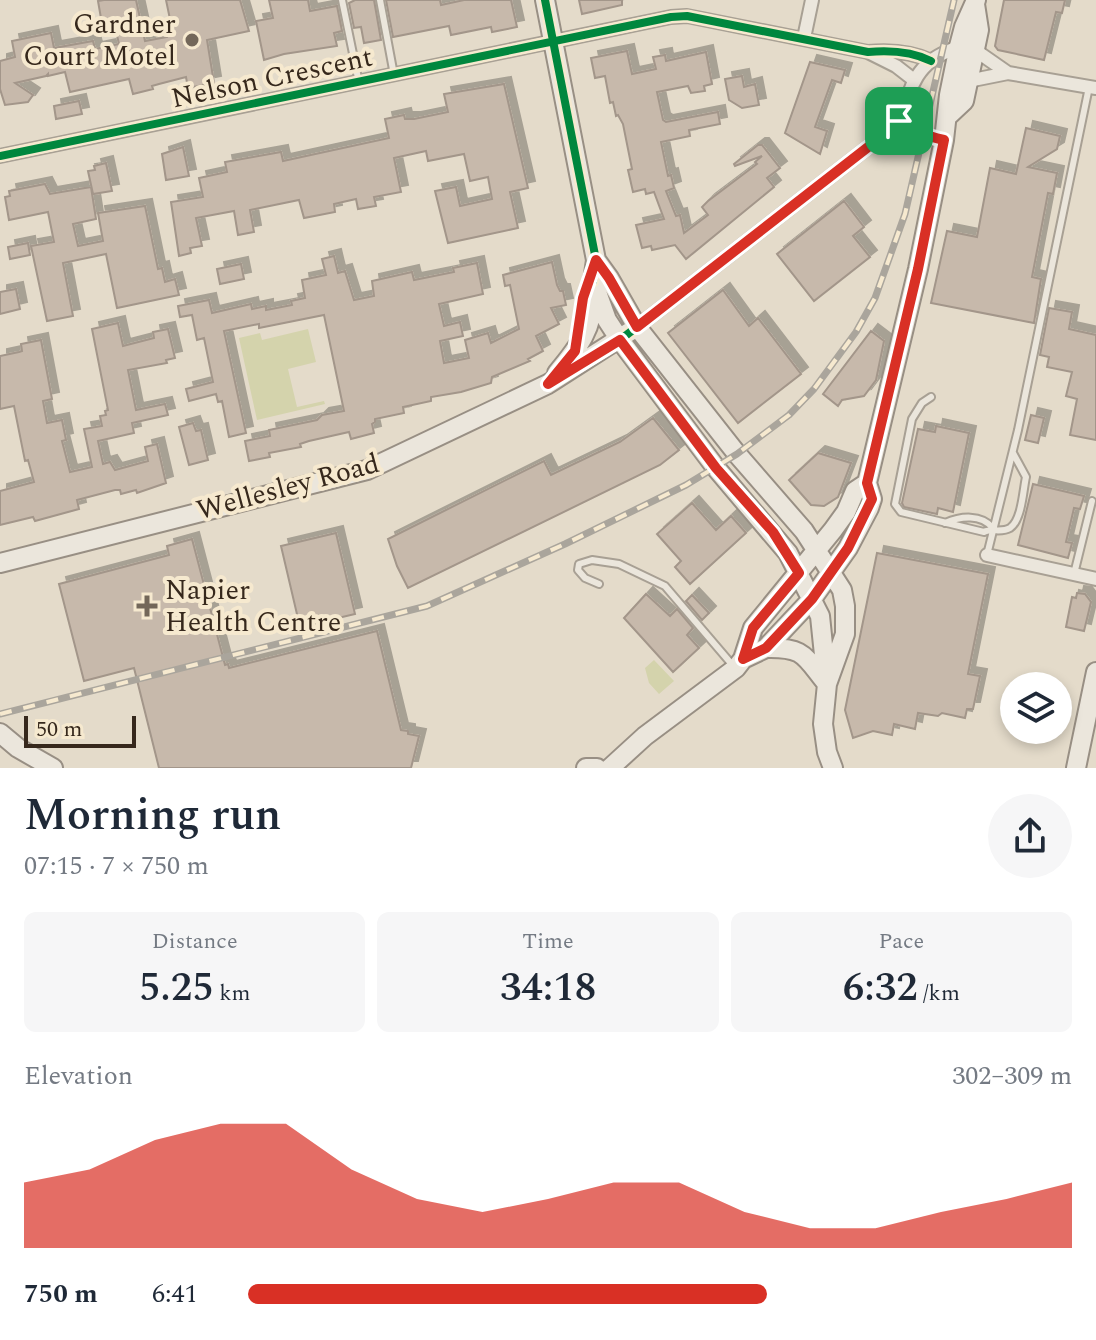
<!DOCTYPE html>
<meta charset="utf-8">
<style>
:root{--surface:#fff;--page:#f6f6f7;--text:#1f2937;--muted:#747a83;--accent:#d93025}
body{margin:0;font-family:Spectral,serif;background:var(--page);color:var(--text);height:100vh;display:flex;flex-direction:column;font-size:30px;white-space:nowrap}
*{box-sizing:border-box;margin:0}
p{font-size:26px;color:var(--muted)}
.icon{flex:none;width:44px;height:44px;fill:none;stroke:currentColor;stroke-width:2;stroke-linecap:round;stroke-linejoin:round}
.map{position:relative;height:768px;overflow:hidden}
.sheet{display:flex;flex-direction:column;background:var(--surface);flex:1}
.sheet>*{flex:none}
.tools{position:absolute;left:1000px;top:672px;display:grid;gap:16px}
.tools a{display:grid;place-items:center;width:72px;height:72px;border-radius:50%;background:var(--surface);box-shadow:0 4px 12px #0003;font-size:40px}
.scale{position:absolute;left:24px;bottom:20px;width:112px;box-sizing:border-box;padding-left:8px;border:4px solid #36281c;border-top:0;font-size:22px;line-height:28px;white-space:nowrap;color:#36281c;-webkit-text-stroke:6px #f6e9cf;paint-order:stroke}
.pin{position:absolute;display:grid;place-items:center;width:68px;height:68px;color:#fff;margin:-34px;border-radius:16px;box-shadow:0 4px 12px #0006}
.round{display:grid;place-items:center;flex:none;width:84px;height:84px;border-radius:42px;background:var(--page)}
.head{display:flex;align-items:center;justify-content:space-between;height:136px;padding:0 24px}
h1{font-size:44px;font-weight:600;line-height:60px}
.metrics{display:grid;grid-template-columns:repeat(3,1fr);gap:12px;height:136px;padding:8px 24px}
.metrics div{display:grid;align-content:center;border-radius:12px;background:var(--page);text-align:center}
.metrics b{font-size:40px;font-weight:600}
.metrics small{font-size:22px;font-weight:400}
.metrics p{font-size:22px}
.chart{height:224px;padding:16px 24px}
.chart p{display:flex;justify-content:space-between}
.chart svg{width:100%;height:144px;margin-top:8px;fill:var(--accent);opacity:.7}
ul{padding:0 24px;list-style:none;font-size:26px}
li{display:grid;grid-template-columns:128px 96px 1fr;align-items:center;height:60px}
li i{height:20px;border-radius:10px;background:var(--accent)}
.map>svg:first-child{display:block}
</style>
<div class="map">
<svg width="1096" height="768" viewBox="0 0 1096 768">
<defs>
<filter id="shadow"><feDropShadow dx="7" dy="-7" stdDeviation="0" flood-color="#0004"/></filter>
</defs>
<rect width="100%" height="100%" fill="#e4dbca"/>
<path fill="#d4d3ac" d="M308 329 316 362 288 369 297 407 324 401 325 404 257 420 239 338 260 333 262 340Z
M654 660 674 681 659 694 649 683 645 668Z"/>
<path fill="#c7b9ab" stroke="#a3968a" stroke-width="2" filter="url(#shadow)" d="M104 0H136L145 41 167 37 166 29 171 24 166 0H240L249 31 207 40 214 83 188 88 186 77 159 84 152 86 153 89 133 94 129 79 70 92 65 72 48 76V74L46 76 15 83 33 95 28 102 5 105 0 89V61L15 57 12 41 51 33 54 48 93 41 95 49 119 44 114 22 102 24 98 1Z
M269 0H308L310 11 337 6 342 31 334 33 337 46 284 54 264 60 256 21 273 18Z
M355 0H374L381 40 364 43 361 27 354 28 349 3Z
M386 0H440L441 5 464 0H511L517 27 492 32 491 27 451 35 449 26 393 37Z
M579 0H622V5L582 14Z
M1004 0H1065L1062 13 1056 12 1044 60 998 50 995 46Z
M627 51 632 74 656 69 653 57 665 55 666 61 706 52 712 84 704 86 705 91 691 93 688 86 657 92 663 120 666 122 718 112 720 124 689 130 690 136 661 142 668 176 671 175 674 188 666 191 676 216 680 215 684 233 708 215 702 207 708 201 757 164 755 162 762 156 735 166 734 164 758 145H762L780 168 767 178 774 187 686 259 675 245 652 250 651 246 642 248 636 225 664 219 654 192 646 194 645 189 633 192 628 170 632 169 623 124 618 115 616 116 613 102 610 103 605 76 595 78 591 58Z
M810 62 845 70 841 83 832 80 815 127 827 131 820 154 785 133Z
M742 76 744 87 755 84 759 105 742 108 729 100 725 79Z
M504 84 528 188 510 192 518 228 448 243 435 191 456 187 460 206 492 199 488 177 470 181 464 154 428 161 426 151 394 158 401 192 374 197 376 206 358 209 356 199 334 204 335 212 304 218 299 200 250 210 254 232 238 235 234 211 196 218 202 246 190 248 191 253 179 256 171 202 203 197 199 178 227 172 225 162 281 152 283 161 389 138 385 119 404 115 405 119H414L448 112 444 94Z
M79 101 82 114 56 119 54 106Z
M1026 128 1060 136 1057 149 1028 167 1057 173 1053 194 1048 193 1032 277 1041 279 1034 323 931 303 947 231 977 237 990 168 1016 174Z
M183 147 189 176 166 180 162 154Z
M106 163 112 191 93 194 88 171 95 170 94 166Z
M45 184 50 194 91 187 96 219 73 224 78 246 103 241 98 213 145 206 158 269 162 268 165 282 175 279 179 295 117 308 106 254 63 263 73 316 47 321 31 246 54 242 48 212 9 220 5 197 10 196 9 191Z
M844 201 864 227 853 236 870 257 814 301 777 254Z
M28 243 30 255 10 259 8 247Z
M334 256 338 273 345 271 354 300 374 296 372 281 412 272 414 280 454 272 453 268 477 263 483 294 439 304 444 326 460 322 463 336 440 341 444 363 469 358 465 340 488 333 491 343 519 329 510 285 505 286 503 275 552 262 557 285 560 291H563L566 305 551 308 559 324 536 336 543 351 528 359 530 361 492 377 491 383 461 392 431 397V401L403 407 404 413 375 419V422L372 424 374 433 351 439 349 432 309 441 300 444 301 447 269 453 270 457 249 461 245 441 270 436 269 430 317 420 322 415 344 411 324 315 259 328V324L224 331 246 433 229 437 222 401 218 402 216 394 189 401 186 389 213 382 204 338 197 340 192 315 180 317 178 306 209 300 212 313 251 304 252 309 266 306V310L292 305 291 301 305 298 302 280 326 275 322 259Z
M241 264 244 279 220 284 217 269Z
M16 289 20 309 0 314V292Z
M723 290 749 326 758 318 801 374 738 423 668 333Z
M1049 308 1072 312 1069 329 1096 335V440L1070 435 1077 399 1066 396 1072 372 1047 367 1049 357 1040 355Z
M118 323 123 346 154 338 153 332 168 329 175 358 166 360 167 363 128 370 136 410 165 404 168 415 132 423 134 433 98 441 103 464 110 462 115 470 148 461 145 447 157 444 166 483 137 493 136 490 121 494 120 490H115L77 500 79 509 35 521 33 517 0 525V491L34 482 28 460 25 461 14 406 0 409V356L19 352 22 351 21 344 41 340 52 399 43 401 47 423 62 420 66 440 62 441 70 472 92 467 84 429 102 426 100 416 106 415 105 411 108 410 92 329Z
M871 331 884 341 876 380 864 396 842 400 838 406 823 394Z
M1031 415 1044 418 1038 443 1025 440Z
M653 418 679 450 660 465 408 588 397 566 388 539 544 461 551 475 620 442Z
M193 423 196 431 201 430 208 460 189 465 179 427Z
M936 426 969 433 953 512 938 508 937 514 904 507 902 503 918 429 935 432Z
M818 453 851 463 838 497 824 506 811 505 789 480Z
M1033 484 1084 496 1080 509 1074 508 1066 542 1072 543 1068 558 1018 545Z
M692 503 716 530 731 516 746 533 690 584 675 567 681 561 657 534Z
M336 533 355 614 300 627 281 546Z
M192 539 225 665 228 664 229 668 377 631 401 730 408 731V734L419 736 411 768H159L134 668 84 681 59 584 169 555 167 546Z
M877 553 988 574 968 674 980 676 973 709H967L965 718 942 713 938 716 918 713 915 729 894 724 892 735 873 731 853 738 845 710Z
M1077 593 1085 594 1091 602 1084 631 1066 627 1072 597 1076 598Z
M646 594 670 616 677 609 693 628 687 635 699 648 673 672 624 618Z
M692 595 709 613 702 620 686 601Z"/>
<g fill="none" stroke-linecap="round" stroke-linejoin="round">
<g stroke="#a8a094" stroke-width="10">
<path id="lane" d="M342 0 359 83
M380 0 394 75
M931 397 922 403 912 419 895 504 901 512 984 532C992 528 1002 533 1010 528 1022 520 1023 490 1026 477L1013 453
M945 523C961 516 981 514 993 528
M987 555 1018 430 1089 87
M1074 574 1092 501
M599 584 585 578 578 570 579 564 592 560 619 564 665 586 735 668"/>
</g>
<g stroke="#a8a094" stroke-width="16">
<path id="street" d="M804 38 812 0
M975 50 1008 73
M868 52 896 66 914 80
M968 81 1008 73 1096 88
M944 140C936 138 927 137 920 132 895 115 911 76 931 61 939 54 950 51 959 46
M0 156 671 17 687 16 868 52C890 50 911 51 931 61
M637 327 908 116
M987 555 1096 579"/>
</g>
<g stroke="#988f84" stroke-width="22">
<path id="secondary" d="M545 0 596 260 593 281 607 320 620 340 716 468 788 553 820 616 827 684
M948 116 964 101 979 30 975 4
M596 260 609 278 637 327 737 454 804 531 842 590 845 606V634L827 684 823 724 827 752 833 768
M557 373C578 348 595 326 593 293
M0 563 367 470 548 384 637 327
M766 648C805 647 804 656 827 684
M743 659 766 648 812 599 848 548 869 508 872 499 867 483
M0 733 18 748 53 768
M586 768H597
M610 768 645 736 736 668 743 659 753 628 833 530 846 512 855 491 867 483 918 269 944 140 949 95 959 46 964 27 976 0
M1076 768 1096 672"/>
</g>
<use href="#lane" stroke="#ebe6dc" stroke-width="6"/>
<use href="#street" stroke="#ebe6dc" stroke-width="12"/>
<use href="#secondary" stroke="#ebe6dc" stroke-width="18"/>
<g stroke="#aaa59c" stroke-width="7">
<path id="rail" d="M0 714 427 606 565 544 686 485 737 454 789 415 814 389 856 332 875 298 905 214 954 0"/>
</g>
<use href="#rail" stroke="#f6e9cf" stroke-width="4" stroke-dasharray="12" stroke-linecap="butt"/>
<g stroke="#f6e9cf" stroke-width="13">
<path id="cycleway" d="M545 0 596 260 593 281
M0 156 671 17 687 16 868 52C890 50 911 51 931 61
M620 340 908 116
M548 384 575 351 583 298 593 268"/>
</g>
<use href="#cycleway" stroke="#00873e" stroke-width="8"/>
</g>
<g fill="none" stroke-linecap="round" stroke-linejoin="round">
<g stroke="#fff" stroke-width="16">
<path id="route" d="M908 116C916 133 926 136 944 140L918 269 867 483 872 499 848 548 812 599 766 648 743 659 753 628 799 573 773 532 716 468 620 340 548 384 575 351 583 298 596 260 609 278 637 327Z"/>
</g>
<use href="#route" stroke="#d93025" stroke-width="10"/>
</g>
<g fill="#736759" stroke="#f6e9cf" stroke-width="3">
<circle cx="192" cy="40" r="8"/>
<path d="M143 594h8v8h8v8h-8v8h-8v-8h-8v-8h8z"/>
</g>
<g text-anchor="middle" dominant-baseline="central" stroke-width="8" stroke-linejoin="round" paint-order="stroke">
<g font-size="28" fill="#36281c" stroke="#f6e9cf" text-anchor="end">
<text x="176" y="24">Gardner<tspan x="176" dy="32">Court Motel</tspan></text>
<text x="165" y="590" text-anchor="start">Napier<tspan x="165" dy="32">Health Centre</tspan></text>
</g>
<g font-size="28" fill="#36281c" stroke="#f6e9cf">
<text transform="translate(272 78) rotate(-12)">Nelson Crescent</text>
<text transform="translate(288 487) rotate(-15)">Wellesley Road</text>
</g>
</g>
</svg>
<div class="tools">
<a><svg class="icon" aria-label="layers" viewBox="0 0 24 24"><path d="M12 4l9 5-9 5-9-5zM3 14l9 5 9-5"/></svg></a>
</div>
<div class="scale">50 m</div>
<div class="pin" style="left:899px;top:121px;background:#1e9e55"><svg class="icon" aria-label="arrive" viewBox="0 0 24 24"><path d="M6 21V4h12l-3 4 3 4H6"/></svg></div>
</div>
<section class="sheet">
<div class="head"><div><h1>Morning run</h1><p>07:15 · 7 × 750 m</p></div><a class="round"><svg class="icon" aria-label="share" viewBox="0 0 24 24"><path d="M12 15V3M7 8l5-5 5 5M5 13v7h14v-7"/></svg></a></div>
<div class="metrics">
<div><p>Distance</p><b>5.25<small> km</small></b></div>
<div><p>Time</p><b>34:18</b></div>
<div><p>Pace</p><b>6:32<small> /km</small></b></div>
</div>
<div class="chart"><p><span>Elevation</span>302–309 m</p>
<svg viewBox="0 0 160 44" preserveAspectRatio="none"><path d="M0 44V24L10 20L20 11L30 6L40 6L50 20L60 29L70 33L80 29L90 24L100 24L110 33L120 38L130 38L140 33L150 29L160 24V44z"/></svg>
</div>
<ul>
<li><b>750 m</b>6:41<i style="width:63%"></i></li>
</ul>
</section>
